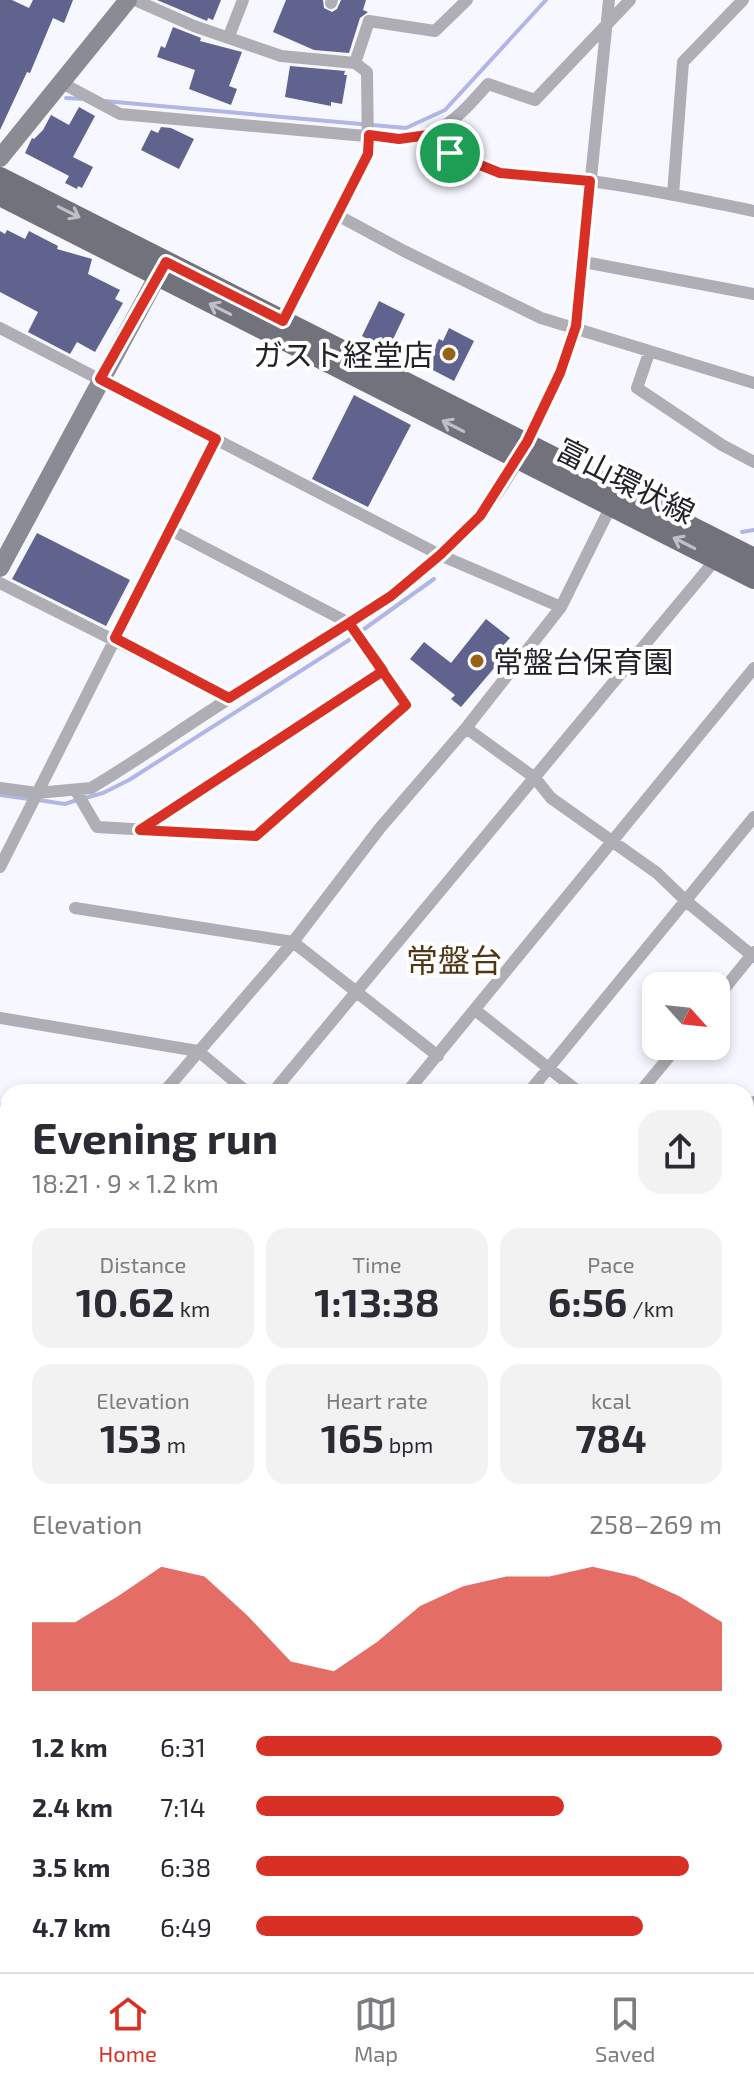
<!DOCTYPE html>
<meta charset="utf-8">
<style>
:root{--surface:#fff;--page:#f2f2f3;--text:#2b2b33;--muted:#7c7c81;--line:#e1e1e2;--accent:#d93025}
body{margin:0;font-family:"Exo 2","Noto Sans JP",sans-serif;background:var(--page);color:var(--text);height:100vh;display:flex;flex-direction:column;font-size:30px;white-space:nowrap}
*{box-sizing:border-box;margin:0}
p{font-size:26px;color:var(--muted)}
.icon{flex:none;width:44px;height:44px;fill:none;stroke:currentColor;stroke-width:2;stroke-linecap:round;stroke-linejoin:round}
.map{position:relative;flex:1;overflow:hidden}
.side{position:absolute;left:0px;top:1084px;width:754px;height:888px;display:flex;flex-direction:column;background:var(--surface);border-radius:24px 24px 0 0;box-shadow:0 4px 12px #0003}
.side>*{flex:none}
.needle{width:52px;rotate:117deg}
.controls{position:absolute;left:642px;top:972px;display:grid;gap:16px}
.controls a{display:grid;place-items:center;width:88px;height:88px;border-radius:16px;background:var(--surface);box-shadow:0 4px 12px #0003;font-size:40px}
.pin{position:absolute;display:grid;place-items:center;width:68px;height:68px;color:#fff;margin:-34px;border:4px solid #fff;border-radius:50%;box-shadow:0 2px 8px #0007}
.round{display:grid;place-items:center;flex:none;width:84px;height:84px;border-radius:24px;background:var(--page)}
.head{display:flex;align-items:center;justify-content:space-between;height:136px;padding:0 32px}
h1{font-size:44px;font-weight:700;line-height:60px}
.stats{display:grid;grid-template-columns:repeat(3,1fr);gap:12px;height:136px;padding:8px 32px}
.stats div{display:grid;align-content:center;border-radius:20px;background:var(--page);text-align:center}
.stats b{font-size:40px;font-weight:700}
.stats small{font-size:22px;font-weight:400}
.stats p{font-size:22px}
.chart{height:224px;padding:16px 32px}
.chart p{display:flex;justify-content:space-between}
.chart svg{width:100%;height:144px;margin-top:8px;fill:var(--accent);opacity:.7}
ul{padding:0 32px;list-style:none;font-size:26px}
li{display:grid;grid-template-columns:128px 96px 1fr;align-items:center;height:60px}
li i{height:20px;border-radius:10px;background:var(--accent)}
.dock{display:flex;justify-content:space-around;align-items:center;height:112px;border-top:2px solid var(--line);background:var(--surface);font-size:22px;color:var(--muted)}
.dock a{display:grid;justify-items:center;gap:4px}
.dock .active{color:var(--accent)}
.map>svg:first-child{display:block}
</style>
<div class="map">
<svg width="754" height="1972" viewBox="0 0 754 1972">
<rect width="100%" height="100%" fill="#f6f7ff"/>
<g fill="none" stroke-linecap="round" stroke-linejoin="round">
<path stroke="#b2b6e6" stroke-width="4" d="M66 98 84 99
M104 101 406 128 445 110 546 0
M742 532 754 530
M0 795 29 799
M85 798 103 793 129 780 346 642 434 579
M38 800 65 804 77 800
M0 1377 8 1379
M746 1383 754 1373
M746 1438 754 1432
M0 1457 8 1458"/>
</g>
<path fill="#61638f" d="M0 0H12L29 8 33 0H73L64 23 53 18 30 73 27 72 0 130Z
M157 0H221L213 20 208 18 207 21Z
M286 0H323L324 8 332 12 337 9 341 0H366L363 10 368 12 360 18 349 53 314 50 273 32Z
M173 27 201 38 200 41 242 52 229 86 237 89 231 105 189 89 195 70 157 57 161 46 165 48Z
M290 66 345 71 344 75H347L342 104 331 102V106L285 97Z
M79 107 95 116 73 157 93 167 82 188 78 186 77 189 65 183 69 176 25 153 32 138 34 139 43 130 51 115 69 125Z
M161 127 171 128 194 139 179 169 141 150 151 130 158 133Z
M7 230 25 239 29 231 58 246 57 249 92 259 88 274 120 290 115 299 123 303 95 352 77 342 70 354 28 332 38 312 0 292V231L5 234Z
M379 301 405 314 388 350 362 336Z
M449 328 474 341 454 381 425 366 439 339 443 341Z
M354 395 411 425 368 507 312 479Z
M37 533 130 580 106 626 12 579Z
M486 619 510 638 501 648 507 653 461 707 451 699 455 695 410 659 424 642 451 663Z"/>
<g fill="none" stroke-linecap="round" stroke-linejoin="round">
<path stroke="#aeaeb4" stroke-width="12" d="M135 0 194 26 281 56 355 63
M331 3 332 0
M229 36 243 0
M60 82 120 114 399 139C446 134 458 117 488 84L535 100 630 0
M428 135C483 181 525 172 590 181 645 188 700 200 754 211
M673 195 683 62 743 0
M337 215 404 251 541 318 754 383
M584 262 754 294
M283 321 368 154 367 72 355 63 369 21 435 31 467 0
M0 328 440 555 561 607
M649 353 637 388 722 445 754 462
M0 583 229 698
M466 728 535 778 551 798 657 873 686 901 754 957
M0 788 37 793 91 788C142 758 189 723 240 692 322 640 417 592 480 516 526 461 552 392 576 326L609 0
M76 791 97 827 256 836 406 705 349 623 169 529
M141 829 383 671
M0 867 216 439
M75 908 293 942 438 1056
M716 999 754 952
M475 1010 579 1092
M0 1018 198 1051 247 1092
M164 1092 293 942 380 828 466 728 561 607 611 506
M273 1092 716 559
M407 1092 754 668
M529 1092 754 817
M640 1092 678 1046
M0 1109 8 1111
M746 1112 754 1102
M0 1206 8 1207
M746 1229 754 1236
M746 1263 754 1253
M0 1301 8 1303
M0 1441 8 1442
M746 1531 754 1528
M746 1658 754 1662
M746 1685 754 1689
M0 1705 8 1703
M0 1814 5 1804
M746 1939 754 1943
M210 1964 226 1972
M357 1964 373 1972
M517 1964 532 1972
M84 1972 88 1964
M314 1972 319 1964
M404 1972 408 1964"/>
<path stroke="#8a8b93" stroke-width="18" d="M0 158 128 0
M0 568 164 264
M0 1603 8 1605
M746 1793 754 1797"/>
<path stroke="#71727b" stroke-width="20" d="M0 177 754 558
M0 196 754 579"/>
</g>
<defs><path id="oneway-shaft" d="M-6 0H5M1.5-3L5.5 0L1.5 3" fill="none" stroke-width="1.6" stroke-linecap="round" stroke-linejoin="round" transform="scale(2)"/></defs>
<g stroke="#bfc0c4">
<use href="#oneway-shaft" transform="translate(69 212) rotate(27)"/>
<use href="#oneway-shaft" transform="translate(220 309) rotate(-153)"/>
<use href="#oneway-shaft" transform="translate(453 426) rotate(-153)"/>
<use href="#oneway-shaft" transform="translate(684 543) rotate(-153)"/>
</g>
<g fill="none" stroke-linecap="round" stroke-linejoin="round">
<g stroke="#fff" stroke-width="16">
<path id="route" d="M450 153 428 135 399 139 369 135 368 154 283 321 166 262 100 379 216 439 115 638 229 698 349 623 383 671 140 830 256 836 406 705 349 623 391 596 440 555 480 516 527 442 560 373 576 326 590 181 500 173 450 153"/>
</g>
<use href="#route" stroke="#d93025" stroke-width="10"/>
</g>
<g fill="#966316" stroke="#fff" stroke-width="3">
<circle cx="449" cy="354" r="8"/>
<circle cx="477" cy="661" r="8"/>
</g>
<g text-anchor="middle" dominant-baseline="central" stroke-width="8" stroke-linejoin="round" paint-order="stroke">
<g font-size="30" fill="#222327" stroke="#fff" text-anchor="end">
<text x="433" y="354">ガスト経堂店</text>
<text x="493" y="661" text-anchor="start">常盤台保育園</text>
</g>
<g font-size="30" fill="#222327" stroke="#fff">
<text transform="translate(626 480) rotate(27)">富山環状線</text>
</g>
<g font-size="32" fill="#503615" stroke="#fff">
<text x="454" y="959">常盤台</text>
</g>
</g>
</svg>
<div class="controls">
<a><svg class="needle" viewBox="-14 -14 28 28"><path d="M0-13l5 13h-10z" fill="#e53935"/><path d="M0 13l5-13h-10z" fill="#7c7c81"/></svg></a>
</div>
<div class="pin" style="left:450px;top:153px;background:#1e9e55"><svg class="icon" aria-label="arrive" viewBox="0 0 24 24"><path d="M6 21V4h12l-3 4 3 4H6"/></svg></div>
<section class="side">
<div class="head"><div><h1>Evening run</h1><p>18:21 · 9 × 1.2 km</p></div><a class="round"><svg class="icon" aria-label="share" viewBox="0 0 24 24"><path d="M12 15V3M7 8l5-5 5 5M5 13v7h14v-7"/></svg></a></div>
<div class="stats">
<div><p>Distance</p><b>10.62<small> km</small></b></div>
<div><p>Time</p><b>1:13:38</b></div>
<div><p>Pace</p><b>6:56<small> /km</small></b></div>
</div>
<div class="stats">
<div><p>Elevation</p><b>153<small> m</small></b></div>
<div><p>Heart rate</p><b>165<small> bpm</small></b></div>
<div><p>kcal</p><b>784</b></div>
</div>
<div class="chart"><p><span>Elevation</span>258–269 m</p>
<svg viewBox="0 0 160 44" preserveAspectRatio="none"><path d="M0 44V23L10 23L20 15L30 6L40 9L50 21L60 35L70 38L80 29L90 18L100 12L110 9L120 9L130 6L140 9L150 15L160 23V44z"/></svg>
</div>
<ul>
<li><b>1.2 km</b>6:31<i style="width:100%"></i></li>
<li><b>2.4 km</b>7:14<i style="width:66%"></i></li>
<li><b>3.5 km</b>6:38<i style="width:93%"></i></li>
<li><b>4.7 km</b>6:49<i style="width:83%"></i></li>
</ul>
</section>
</div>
<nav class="dock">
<a class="active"><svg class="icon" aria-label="home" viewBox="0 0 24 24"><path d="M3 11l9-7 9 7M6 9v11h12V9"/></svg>Home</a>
<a><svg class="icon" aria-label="map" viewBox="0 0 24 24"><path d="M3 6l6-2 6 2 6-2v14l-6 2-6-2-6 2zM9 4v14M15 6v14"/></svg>Map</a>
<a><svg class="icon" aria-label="saved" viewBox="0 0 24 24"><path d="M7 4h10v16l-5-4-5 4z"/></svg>Saved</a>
</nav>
